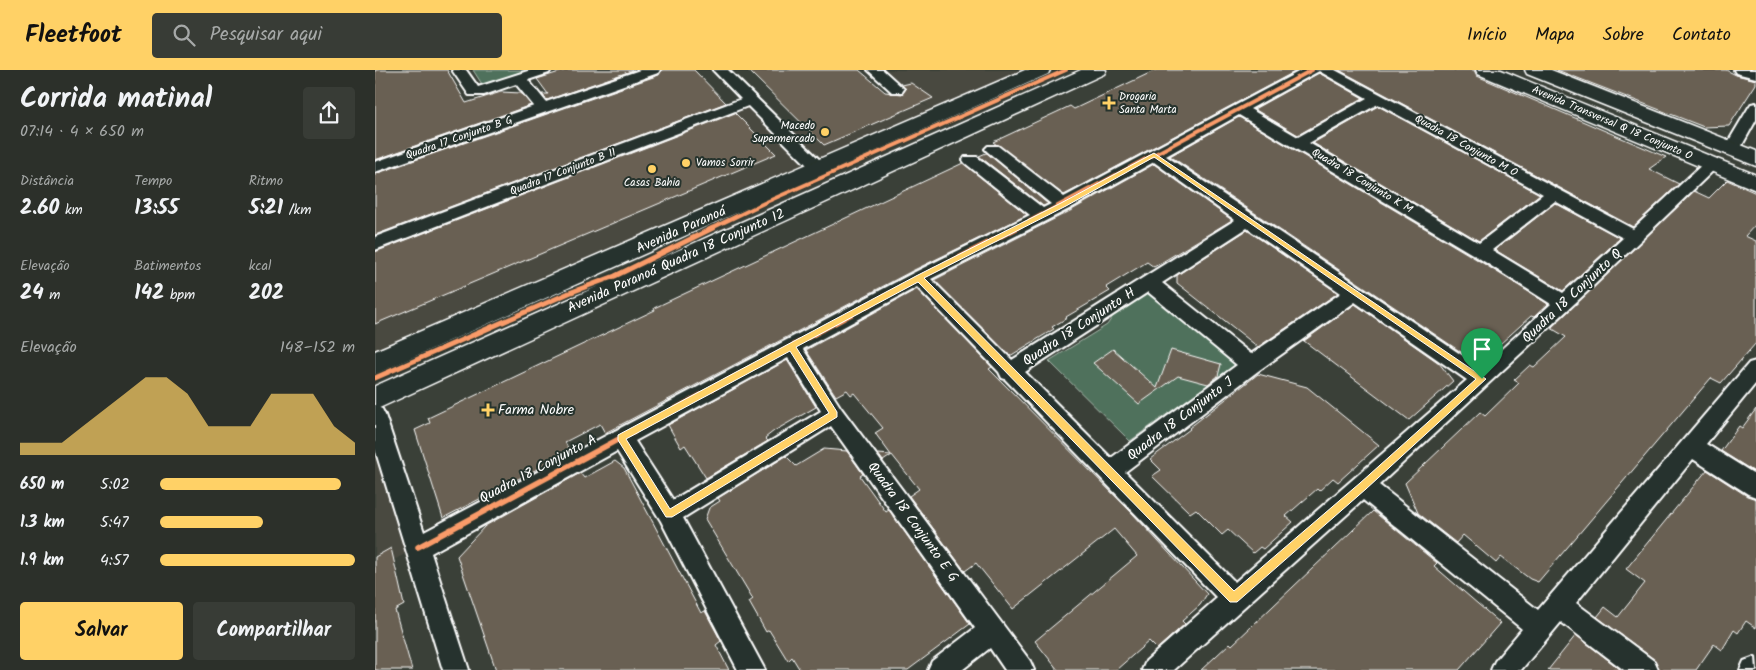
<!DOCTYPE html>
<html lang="pt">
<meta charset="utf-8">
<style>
:root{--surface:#2c302a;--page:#383c36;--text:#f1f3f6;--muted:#a6a9a8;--accent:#ffd166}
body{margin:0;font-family:Kalam,sans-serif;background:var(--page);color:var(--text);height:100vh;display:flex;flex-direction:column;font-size:19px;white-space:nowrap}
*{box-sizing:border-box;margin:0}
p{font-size:16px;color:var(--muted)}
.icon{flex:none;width:28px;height:28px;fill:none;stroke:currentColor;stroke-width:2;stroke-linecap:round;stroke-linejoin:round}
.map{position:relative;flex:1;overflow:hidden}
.drawer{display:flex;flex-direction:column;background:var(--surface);width:375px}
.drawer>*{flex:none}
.pin{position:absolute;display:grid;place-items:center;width:42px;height:42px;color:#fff;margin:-51px -21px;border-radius:50% 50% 50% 0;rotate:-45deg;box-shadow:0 0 5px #0007}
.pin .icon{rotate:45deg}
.round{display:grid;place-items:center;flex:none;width:52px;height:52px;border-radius:5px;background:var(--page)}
.summary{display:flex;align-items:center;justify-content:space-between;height:85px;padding:0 20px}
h1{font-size:28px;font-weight:700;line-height:38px}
.metrics{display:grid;grid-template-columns:repeat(3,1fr);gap:8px;height:85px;padding:5px 20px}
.metrics div{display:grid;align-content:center}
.metrics b{font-size:21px;font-weight:700}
.metrics small{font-size:14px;font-weight:400}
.metrics p{font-size:14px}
.chart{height:140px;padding:10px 20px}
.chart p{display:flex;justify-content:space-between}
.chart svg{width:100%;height:90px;margin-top:5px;fill:var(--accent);opacity:.7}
.button{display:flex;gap:10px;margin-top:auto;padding:10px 20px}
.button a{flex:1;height:58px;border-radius:5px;background:var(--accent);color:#111;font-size:20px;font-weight:700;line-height:58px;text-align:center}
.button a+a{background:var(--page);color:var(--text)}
ul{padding:0 20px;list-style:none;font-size:16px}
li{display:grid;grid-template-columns:80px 60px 1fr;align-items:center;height:38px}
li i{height:12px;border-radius:6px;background:var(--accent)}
header{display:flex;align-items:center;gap:30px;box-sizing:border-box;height:70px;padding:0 25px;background:var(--accent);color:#111}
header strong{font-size:24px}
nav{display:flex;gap:28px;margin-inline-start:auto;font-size:18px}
.search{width:350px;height:45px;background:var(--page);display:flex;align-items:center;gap:12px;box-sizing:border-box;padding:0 18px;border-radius:5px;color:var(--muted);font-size:19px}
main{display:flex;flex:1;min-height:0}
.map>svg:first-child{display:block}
</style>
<header>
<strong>Fleetfoot</strong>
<div class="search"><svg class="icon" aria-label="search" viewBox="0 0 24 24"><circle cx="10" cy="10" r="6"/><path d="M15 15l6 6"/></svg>Pesquisar aqui</div>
<nav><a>Início</a><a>Mapa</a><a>Sobre</a><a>Contato</a></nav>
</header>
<main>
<section class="drawer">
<div class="summary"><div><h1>Corrida matinal</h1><p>07:14 · 4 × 650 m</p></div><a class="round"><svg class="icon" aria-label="share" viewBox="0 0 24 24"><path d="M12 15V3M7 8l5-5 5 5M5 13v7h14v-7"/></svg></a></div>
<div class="metrics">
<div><p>Distância</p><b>2.60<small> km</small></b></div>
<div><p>Tempo</p><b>13:55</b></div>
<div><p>Ritmo</p><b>5:21<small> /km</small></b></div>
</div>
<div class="metrics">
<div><p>Elevação</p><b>24<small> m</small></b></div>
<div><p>Batimentos</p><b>142<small> bpm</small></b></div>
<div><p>kcal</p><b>202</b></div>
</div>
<div class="chart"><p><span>Elevação</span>148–152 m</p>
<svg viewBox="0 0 160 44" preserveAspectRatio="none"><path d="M0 44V38L10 38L20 38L30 30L40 22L50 14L60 6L70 6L80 14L90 30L100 30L110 30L120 14L130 14L140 14L150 30L160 38V44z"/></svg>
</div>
<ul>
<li><b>650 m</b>5:02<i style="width:93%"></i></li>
<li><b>1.3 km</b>5:47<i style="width:53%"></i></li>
<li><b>1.9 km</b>4:57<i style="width:100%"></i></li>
</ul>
<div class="button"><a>Salvar</a><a>Compartilhar</a></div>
</section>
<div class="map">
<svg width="1381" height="600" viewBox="0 0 1381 600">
<rect width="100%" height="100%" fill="#3a4038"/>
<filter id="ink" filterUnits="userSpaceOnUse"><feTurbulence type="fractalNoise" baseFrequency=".02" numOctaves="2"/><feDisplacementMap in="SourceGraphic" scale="10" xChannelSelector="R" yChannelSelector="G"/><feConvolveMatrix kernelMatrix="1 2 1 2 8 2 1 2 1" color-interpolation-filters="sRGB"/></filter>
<g filter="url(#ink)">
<path fill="#484a40" d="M502 0H663L0 293V174L376 30 413 65 522 19 555 38Z
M0 339 43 477 0 500Z"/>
<path fill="#50715b" stroke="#a8b8ad" d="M98 0H174L112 22Z
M775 219 864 292 755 371 674 291 732 255 743 239Z"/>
<path fill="#696052" stroke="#fff" d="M0 0H72L91 33 126 22 146 23 156 35 0 90Z
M191 0H259L172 30 167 24H173L162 9Z
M287 0H319L351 33 0 165V104L284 5Z
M373 0H484L510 22 527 24 531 19 527 15 536 13 558 28 449 75Z
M781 0H923L689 125 618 72 695 36 699 39Z
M964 0H1099L1102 6 1291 87 1274 99 1304 114 1258 157Z
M1182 0H1351L1361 5 1381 10V14L1354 56 1329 57Z
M944 3 988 28 923 65 879 39Z
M1003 36 1165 124 1104 171 938 73Z
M360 43 401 84 0 254V182Z
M864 47 1098 187 1173 234 1159 247 1156 246 1125 274 1116 269 1103 281 1086 282 795 86Z
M611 83H612L673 134 668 136 604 86Z
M588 93 652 145 537 201 230 363 225 354 190 372 195 382 68 448 40 360 55 353 53 348 280 240 279 238Z
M779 94 857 150 779 197 772 192 731 217 735 221 691 247 692 248 677 257 679 259 635 286 559 210 695 141Z
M1352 110 1381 123V154L1370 166 1381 171V273L1346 313 1336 308 1163 512 1155 509 1126 487 1121 493 1088 465 1081 473 1043 443 1030 413 1105 342 1110 346 1144 313 1139 310 1155 295 1159 297 1191 267 1176 258 1319 121 1334 128Z
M1180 133 1245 168 1188 221 1120 180Z
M872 160 963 223 883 277 802 213V205Z
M542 219 617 297 614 299 758 444 832 524 825 535 807 551 810 554 782 579 774 571 741 600H683L660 571 762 486 739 459 638 539 601 493 590 501 534 426 544 419 517 385 508 391 503 384 516 385 500 363 508 358 479 323 476 325 472 320 461 326 431 280Z
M980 234 1064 293 1078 311 1034 350 929 271Z
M738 279 782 318 796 280 846 294 843 306 833 314 803 306 764 334 718 293Z
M412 290 441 337 399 361 390 368 393 371 331 408 310 375 306 378 293 355Z
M883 304 932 317 1004 375 963 412 958 408 944 421 942 419 911 446 918 452 888 479 885 477 878 483 853 460 847 465 821 439 815 443 777 406 786 400 775 389 815 359 814 358Z
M1381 339V403L1346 381 1364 356 1367 358Z
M449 379 472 381 488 404 485 406 511 442 514 440 595 554 533 600H425L417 587 413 591 394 560 391 562 374 532 378 529 330 449 334 438 345 431 343 428 411 386 421 396Z
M240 391 249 398 326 543 330 541 346 571 341 575 354 600H121L82 486 110 456 205 403 209 408Z
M1332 400 1372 426 1381 429V558L1371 551 1363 563 1359 560 1347 580 1339 574 1321 600H1285L1280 590 1222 547 1230 537 1243 547 1270 513 1251 499Z
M998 441 1062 493 1059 496 1125 553 1084 600H826L855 573 857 575Z
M16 478 29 535 20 540 37 600H0V487Z
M1201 565 1246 600H1173Z"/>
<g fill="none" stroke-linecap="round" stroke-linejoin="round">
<g stroke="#fff" stroke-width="4">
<path id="street" d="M77 0H91L103 17 156 0H176L174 3 153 10 171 32 265 0H285L283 3 0 102V92L159 36 141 14 109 25H94Z
M338 0H353L450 95 452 98 450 101H438L373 36 0 180V167L366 29Z
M493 0H508L529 19 527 22H517Z
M927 0H960L1258 159 1331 91H1343L1345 94 1214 220 1004 415 1163 540 1374 293 1381 291V313L1331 374 1381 405V427L1373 424 1318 389 1201 533 1279 591 1283 600H1249L1186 552 1146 600H1116L1120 591 1147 559 988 430 799 600H767L771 591 842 528 630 309 627 308 624 302 542 217 428 279 466 338 655 591 659 600H630L615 578 587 600H553L557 591 600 558 456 356 308 448 390 600H363L286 451 242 381 56 483 94 600H68L0 379V336L7 339 10 345 49 462 538 203 655 145 590 93 588 90 590 87H602L668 138 676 134 613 82 610 79 613 76H623L689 127ZM944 1 992 28 923 67 875 39ZM1003 34 1168 124 1104 173 934 73ZM864 45 1099 185 1176 234 1106 298 791 86ZM779 92 860 150 637 290 556 209 694 139ZM1180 131 1248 168 1188 223 1117 180ZM872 158 966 223 876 284 787 213ZM773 222 862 295 736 388 650 302ZM980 232 1092 310 860 512 750 402 883 301ZM413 288 446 341 298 430 260 371Z
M1359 0H1381V8L1361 3Z
M1381 33V50L1365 79 1362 82H1352L1349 79 1374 37 1376 34Z
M1380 587 1381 600H1365L1369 591Z"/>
</g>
<g stroke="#fff" stroke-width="3">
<path id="secondary" d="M650 0H675L673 4 0 304V281Z
M706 0H731L729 4 0 340V316Z
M1101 0H1126L1381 105V120L1103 4Z
M1150 0H1176L1381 81V96L1152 4Z"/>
</g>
<use href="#street" fill="#26332d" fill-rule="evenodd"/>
<use href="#secondary" fill="#26332d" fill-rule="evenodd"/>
<g stroke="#26332d" stroke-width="6">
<path id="cycleway-far2" d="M335 159 389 133 691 0
M640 159 937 0"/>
</g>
<g stroke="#26332d" stroke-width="8">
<path id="cycleway-far1" d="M0 308 194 223 240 206 338 158
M268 356 544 208 642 158"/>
</g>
<g stroke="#26332d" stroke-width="9">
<path id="cycleway" d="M43 477 270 355"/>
</g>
<use href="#cycleway-far2" stroke="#fa9b69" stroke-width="4"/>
<use href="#cycleway-far1" stroke="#fa9b69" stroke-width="5"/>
<use href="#cycleway" stroke="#fa9b69" stroke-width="5.5"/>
</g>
</g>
<path fill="#ffd166" stroke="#fff" fill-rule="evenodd" d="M779 83 1111 309 991 419 862 532H855L543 212 421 277 462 342V347L297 447H291L243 370V365L541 206 686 133ZM779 87 1101 309 985 413 859 521 549 208 691 136ZM415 281 454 343 295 439 251 369Z"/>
<g fill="#ffd166" stroke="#26332d" stroke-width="2">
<path d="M731.5 25.5h5v5h5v5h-5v5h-5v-5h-5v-5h5z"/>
<circle cx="450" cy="62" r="5"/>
<circle cx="311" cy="93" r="5"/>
<circle cx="277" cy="99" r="5"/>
<path d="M110.5 332.5h5v5h5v5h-5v5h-5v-5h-5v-5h5z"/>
</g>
<g text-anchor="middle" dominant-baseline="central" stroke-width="4" stroke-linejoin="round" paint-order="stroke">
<g font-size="11" fill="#fff" stroke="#26332d" text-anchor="start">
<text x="744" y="27">Drogaria<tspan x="744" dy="13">Santa Marta</tspan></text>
<text x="440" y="56" text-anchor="end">Macedo<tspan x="440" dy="13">Supermercado</tspan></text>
<text x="321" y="93">Vamos Sorrir</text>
<text x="277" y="113" text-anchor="middle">Casas Bahia</text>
</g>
<g font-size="11" fill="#fff" stroke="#26332d">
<text transform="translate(1237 53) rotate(23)">Avenida Transversal Q 18 Conjunto O</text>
<text transform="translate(84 68) rotate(-19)">Quadra 17 Conjunto B G</text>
<text transform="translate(1091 76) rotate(29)">Quadra 18 Conjunto M O</text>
<text transform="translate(188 102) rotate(-21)">Quadra 17 Conjunto B 11</text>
<text transform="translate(987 111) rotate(31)">Quadra 18 Conjunto K M</text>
</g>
<g font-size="14" fill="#fff" stroke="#26332d">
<text transform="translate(306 160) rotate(-24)">Avenida Paranoá</text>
<text transform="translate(301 191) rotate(-24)">Avenida Paranoá Quadra 18 Conjunto 12</text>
<text transform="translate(1197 226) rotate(-43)">Quadra 18 Conjunto Q</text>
<text transform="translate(704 257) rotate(-33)">Quadra 18 Conjunto H</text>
<text transform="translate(805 349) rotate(-37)">Quadra 18 Conjunto J</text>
<text transform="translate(163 399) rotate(-28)">Quadra 18 Conjunto A</text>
<text transform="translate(538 452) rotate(54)">Quadra 18 Conjunto E G</text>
</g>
<g font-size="14" fill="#fff" stroke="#26332d" text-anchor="start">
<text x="123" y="340">Farma Nobre</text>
</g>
</g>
</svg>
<div class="pin" style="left:1107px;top:309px;background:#1e9e55"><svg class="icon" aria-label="arrive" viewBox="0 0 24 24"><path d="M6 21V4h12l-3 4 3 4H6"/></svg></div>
</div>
</main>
